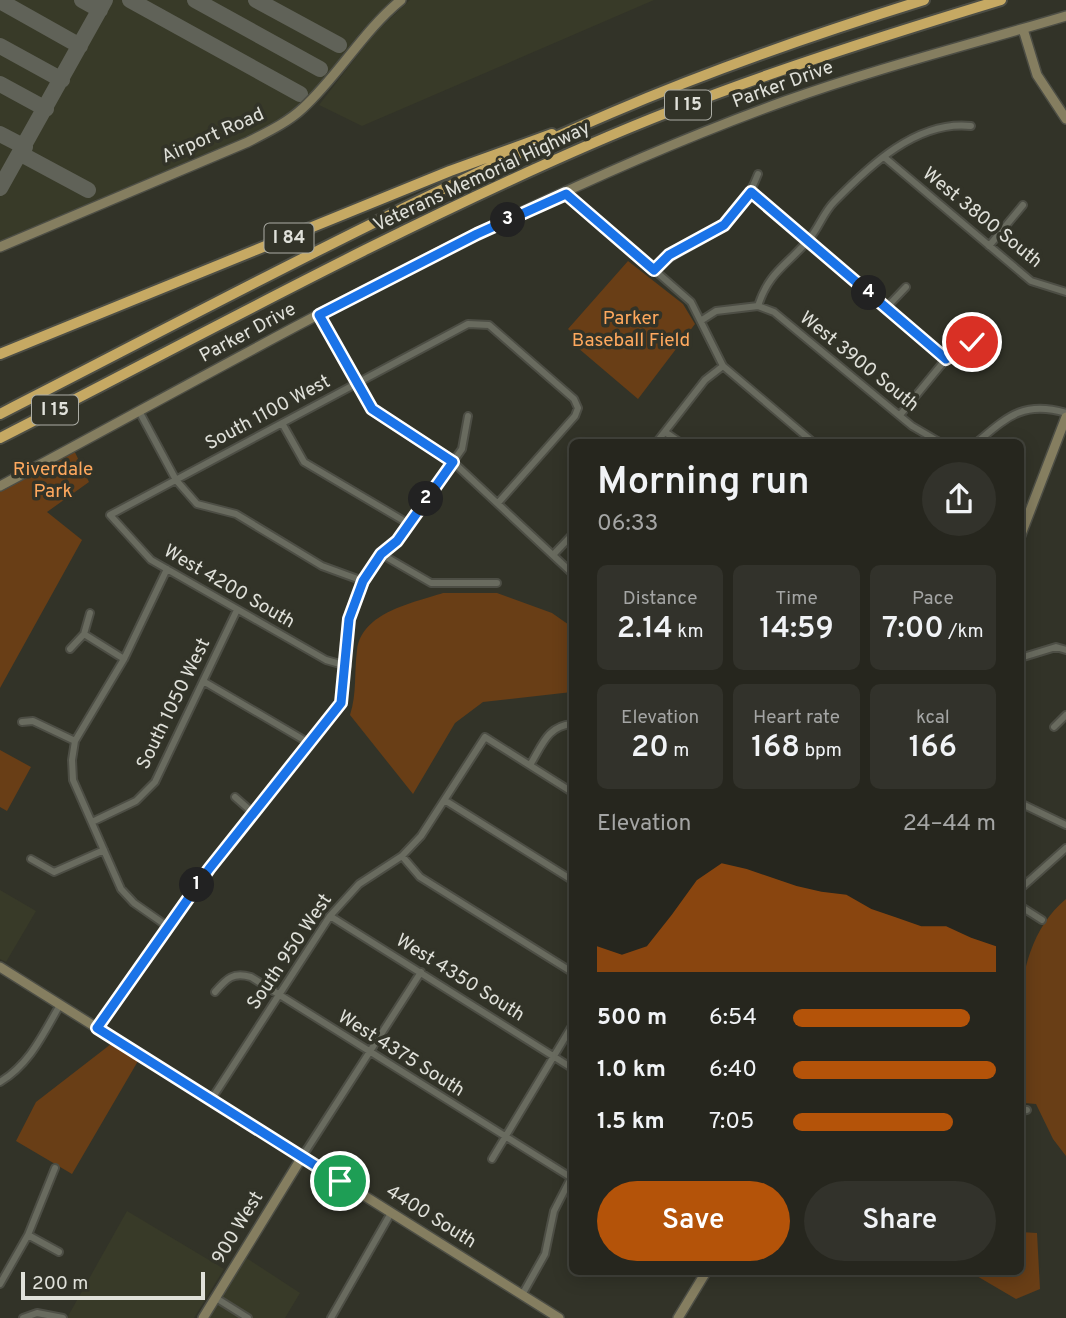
<!DOCTYPE html>
<meta charset="utf-8">
<style>
:root{--surface:#26261e;--page:#32322b;--text:#f1f3f6;--muted:#a4a5a4;--line:#42433c;--accent:#b45309}
body{margin:0;font-family:Overpass,sans-serif;background:var(--page);color:var(--text);height:100vh;display:flex;flex-direction:column;font-size:26px;white-space:nowrap}
*{box-sizing:border-box;margin:0}
p{font-size:23px;color:var(--muted)}
.icon{flex:none;width:38px;height:38px;fill:none;stroke:currentColor;stroke-width:2;stroke-linecap:round;stroke-linejoin:round}
.map{position:relative;flex:1;overflow:hidden}
.side{position:absolute;left:569px;top:439px;width:455px;height:836px;display:flex;flex-direction:column;background:var(--surface);border-radius:10px;box-shadow:0 4px 18px #0003,0 0 0 2px var(--line)}
.side>*{flex:none}
.scale{position:absolute;left:21px;bottom:18px;width:184px;box-sizing:border-box;padding-left:7px;border:4px solid #e0e1da;border-top:0;font-size:19px;line-height:24px;white-space:nowrap;color:#e0e1da;-webkit-text-stroke:5px #323328;paint-order:stroke}
.pin{position:absolute;display:grid;place-items:center;width:60px;height:60px;color:#fff;margin:-30px;border:4px solid #fff;border-radius:50%;box-shadow:0 2px 7px #0007}
.km{position:absolute;width:35px;height:35px;margin:-18px;border-radius:50%;background:#222;color:#fff;font-size:19px;line-height:35px;text-align:center}
.round{display:grid;place-items:center;flex:none;width:74px;height:74px;border-radius:37px;background:var(--page)}
.headline{display:flex;align-items:center;justify-content:space-between;height:119px;padding:0 28px}
h1{font-size:38px;font-weight:600;line-height:52px}
.figures{display:grid;grid-template-columns:repeat(3,1fr);gap:10px;height:119px;padding:7px 28px}
.figures div{display:grid;align-content:center;border-radius:10px;background:var(--page);text-align:center}
.figures b{font-size:30px;font-weight:600}
.figures small{font-size:19px;font-weight:400}
.figures p{font-size:19px}
.chart{height:196px;padding:14px 28px}
.chart p{display:flex;justify-content:space-between}
.chart svg{width:100%;height:126px;margin-top:7px;fill:var(--accent);opacity:.7}
.action{display:flex;gap:14px;margin-top:auto;padding:14px 28px}
.action a{flex:1;height:80px;border-radius:42px;background:var(--accent);color:#fff;font-size:28px;font-weight:600;line-height:80px;text-align:center}
.action a+a{background:var(--page);color:var(--text)}
ul{padding:0 28px;list-style:none;font-size:23px}
li{display:grid;grid-template-columns:112px 84px 1fr;align-items:center;height:52px}
li i{height:18px;border-radius:9px;background:var(--accent)}
.map>svg:first-child{display:block}
</style>
<div class="map">
<svg width="1066" height="1318" viewBox="0 0 1066 1318">
<rect width="100%" height="100%" fill="#323328"/>
<path fill="#383a28" d="M0 0H393L363 29 312 94 284 118 214 153 0 242Z
M410 0H654L362 126 319 105 375 33Z
M0 890 36 911 6 962 0 959Z
M127 1211 224 1269 194 1318H67Z
M245 1257 300 1293 285 1318H209Z"/>
<path fill="#693e16" d="M628 261 683 304 695 324 638 399 571 342 576 336 568 329Z
M72 446 89 482 47 512 82 540 0 688V487Z
M443 593H497L552 613 572 627V692L483 702 455 723 413 794 350 715C357 693 354 673 357 650 362 612 413 603 443 593Z
M0 750 31 767 7 811 0 807Z
M1066 899V1156L1053 1139 1036 1104 1024 1103C1016 1038 1010 945 1066 899Z
M111 1044 138 1061 72 1174 16 1141 36 1102Z
M1020 1232 1037 1233 1040 1289 1016 1299 970 1272H1020Z"/>
<g fill="none" stroke-linecap="round" stroke-linejoin="round">
<path stroke="#606258" stroke-width="16" d="M82 0 100 10
M130 0 300 94
M195 0 320 69
M256 0 339 45
M0 1 80 46
M0 46 62 80
M0 84 46 109
M0 134 25 147
M21 154 88 190
M0 188 105 0"/>
<g stroke="#4d4e45" stroke-width="10">
<path id="street" d="M884 157 1031 281 1066 292
M566 193 691 302 723 366 814 443
M751 193 946 359
M989 246 1023 205
M654 270C675 250 703 243 724 225 740 212 751 192 758 174
M758 306 774 312 912 426 941 443
M886 308 906 287
M319 315 372 409 453 462 572 573
M702 320 716 311 758 306C769 271 788 265 810 238 819 227 824 212 834 202 869 166 917 120 971 126
M139 411 176 480 197 504 236 514 322 566 363 581
M900 415 946 359 972 342
M282 423 304 462 409 524
M665 432 681 443
M656 443 705 380 723 366
M976 443C1007 417 1024 400 1066 413
M381 554 431 583H497
M553 555 572 535
M84 634 124 659
M70 649 84 634 90 613
M1020 658 1056 647 1066 650
M347 666 326 660 151 560 110 515 468 324 489 325 574 399 578 408 575 416 498 503
M203 681 309 743
M22 722 33 721 75 741
M1054 727 1066 715
M530 765C542 746 547 726 572 724
M235 797 252 812
M446 801 572 880
M1020 803 1066 825
M92 822 136 801 155 782 237 610
M402 856 420 877 572 972
M31 859 54 872 104 850
M1020 889 1066 848
M1020 906 1042 920
M330 916 572 1068
M167 926 134 903 121 889 73 780 72 760 75 741 124 659 167 569
M215 992C227 978 233 972 251 977L572 1178
M97 1028 210 868 341 703 349 619 363 581 381 554 397 541 462 449 468 416
M0 1082C30 1064 43 1034 60 1005
M211 1100 330 916 359 884 402 856 421 836 485 737 572 792
M1020 1111 1027 1110
M302 1157 421 972
M492 1159 572 1026
M28 1235 59 1252
M0 1284 28 1235 55 1168
M522 1295 545 1254 554 1211 571 1178
M216 1298 248 1318
M23 1318 37 1313 63 1318
M331 1318 391 1213"/>
</g>
<g stroke="#4d4e45" stroke-width="12">
<path id="secondary" d="M1023 29 1037 75 1066 119
M0 247 248 142C267 132 287 123 303 108 339 75 363 31 401 0
M0 486C257 349 511 200 785 101 877 68 972 44 1066 16
M1020 537 1066 417
M0 967 559 1318
M203 1318 302 1157
M678 1318 706 1272"/>
</g>
<g stroke="#4d4e45" stroke-width="14">
<path id="highway" d="M0 354 450 171 552 134
M0 414C202 311 402 202 611 113 713 69 818 33 924 0
M0 438C196 338 390 231 591 144 724 86 863 42 1001 0"/>
</g>
<use href="#street" stroke="#696b5f" stroke-width="6"/>
<use href="#secondary" stroke="#857e60" stroke-width="9"/>
<use href="#highway" stroke="#c6a963" stroke-width="10"/>
</g>
<g fill="none" stroke-linecap="round" stroke-linejoin="round">
<g stroke="#fff" stroke-width="14">
<path id="route" d="M340 1181 97 1028 209 869 341 703 349 619 363 581 381 554 397 541 453 462 372 409 319 315 477 234 566 194 654 270 669 255 724 225 751 192 946 359 972 342"/>
</g>
<use href="#route" stroke="#1a73e8" stroke-width="9"/>
</g>
<g text-anchor="middle" dominant-baseline="central" stroke-width="7" stroke-linejoin="round" paint-order="stroke">
<g fill="#323328" stroke="#acada5" stroke-width="2">
<rect x="665" y="90.5" width="46" height="29" rx="5"/>
<rect x="264.5" y="223.5" width="49" height="29" rx="5"/>
<rect x="32" y="395.5" width="46" height="29" rx="5"/>
</g>
<g font-size="18" font-weight="bold" fill="#e0e1da">
<text x="688" y="105">I 15</text>
<text x="289" y="238">I 84</text>
<text x="55" y="410">I 15</text>
</g>
<g font-size="19" fill="#e0e1da" stroke="#323328">
<text transform="translate(783 85) rotate(-20)">Parker Drive</text>
<text transform="translate(213 136) rotate(-24)">Airport Road</text>
<text transform="translate(482 177) rotate(-25)">Veterans Memorial Highway</text>
<text transform="translate(982 218) rotate(39)">West 3800 South</text>
<text transform="translate(248 333) rotate(-28)">Parker Drive</text>
<text transform="translate(859 362) rotate(39)">West 3900 South</text>
<text transform="translate(268 413) rotate(-28)">South 1100 West</text>
<text transform="translate(229 587) rotate(30)">West 4200 South</text>
<text transform="translate(174 704) rotate(-64)">South 1050 West</text>
<text transform="translate(290 952) rotate(-56)">South 950 West</text>
<text transform="translate(460 978) rotate(32)">West 4350 South</text>
<text transform="translate(401 1054) rotate(32)">West 4375 South</text>
<text transform="translate(431 1217) rotate(32)">4400 South</text>
<text transform="translate(238 1228) rotate(-59)">900 West</text>
</g>
<g font-size="19" fill="#ffa95e" stroke="#323328">
<text x="631" y="319">Parker<tspan x="631" dy="22">Baseball Field</tspan></text>
<text x="53" y="470">Riverdale<tspan x="53" dy="22">Park</tspan></text>
</g>
</g>
</svg>
<div class="scale">200 m</div>
<div class="pin" style="left:340px;top:1181px;background:#1e9e55"><svg class="icon" aria-label="arrive" viewBox="0 0 24 24"><path d="M6 21V4h12l-3 4 3 4H6"/></svg></div>
<div class="pin" style="left:972px;top:342px;background:#d93025"><svg class="icon" aria-label="check" viewBox="0 0 24 24"><path d="M5 12l5 5 9-10"/></svg></div>
<b class="km" style="left:197px;top:885px">1</b>
<b class="km" style="left:426px;top:499px">2</b>
<b class="km" style="left:508px;top:220px">3</b>
<b class="km" style="left:869px;top:293px">4</b>
<section class="side">
<div class="headline"><div><h1>Morning run</h1><p>06:33</p></div><a class="round"><svg class="icon" aria-label="share" viewBox="0 0 24 24"><path d="M12 15V3M7 8l5-5 5 5M5 13v7h14v-7"/></svg></a></div>
<div class="figures">
<div><p>Distance</p><b>2.14<small> km</small></b></div>
<div><p>Time</p><b>14:59</b></div>
<div><p>Pace</p><b>7:00<small> /km</small></b></div>
</div>
<div class="figures">
<div><p>Elevation</p><b>20<small> m</small></b></div>
<div><p>Heart rate</p><b>168<small> bpm</small></b></div>
<div><p>kcal</p><b>166</b></div>
</div>
<div class="chart"><p><span>Elevation</span>24–44 m</p>
<svg viewBox="0 0 160 44" preserveAspectRatio="none"><path d="M0 44V35L10 38L20 35L30 24L40 12L50 6L60 8L70 11L80 14L90 16L100 17L110 22L120 25L130 28L140 28L150 32L160 35V44z"/></svg>
</div>
<ul>
<li><b>500 m</b>6:54<i style="width:87%"></i></li>
<li><b>1.0 km</b>6:40<i style="width:100%"></i></li>
<li><b>1.5 km</b>7:05<i style="width:79%"></i></li>
</ul>
<div class="action"><a>Save</a><a>Share</a></div>
</section>
</div>
